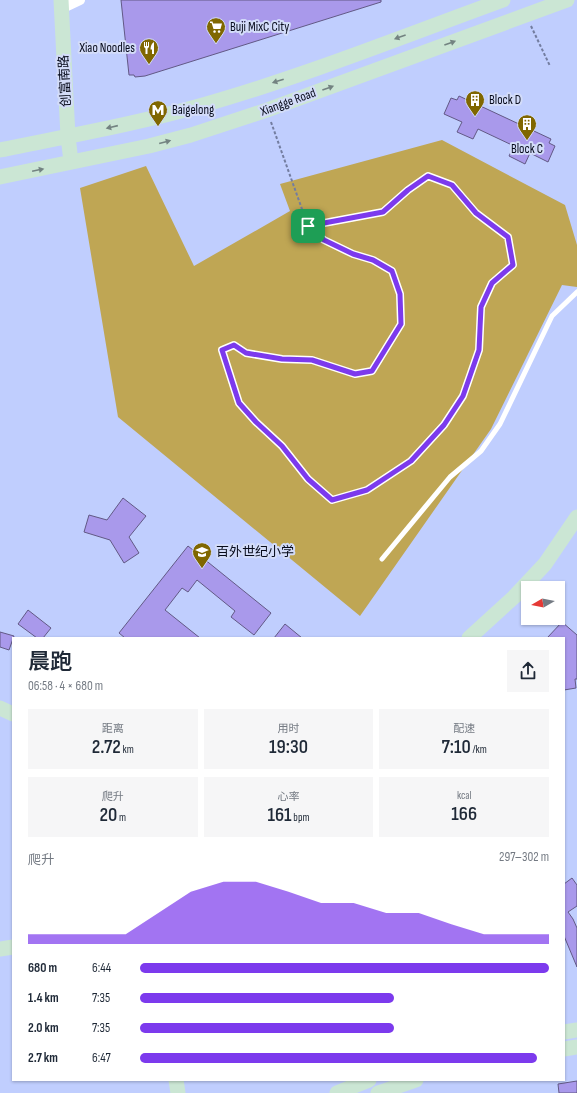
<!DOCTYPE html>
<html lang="zh">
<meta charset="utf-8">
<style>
:root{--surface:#fff;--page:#f6f6f7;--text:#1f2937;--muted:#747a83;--accent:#7c3aed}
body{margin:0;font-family:"Sofia Sans Condensed","Noto Sans SC",sans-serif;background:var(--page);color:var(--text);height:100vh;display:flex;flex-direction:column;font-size:15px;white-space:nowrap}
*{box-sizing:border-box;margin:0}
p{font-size:13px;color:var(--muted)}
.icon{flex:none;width:22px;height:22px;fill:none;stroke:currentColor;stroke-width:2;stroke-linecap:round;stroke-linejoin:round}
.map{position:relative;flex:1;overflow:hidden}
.details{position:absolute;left:12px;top:637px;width:553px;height:444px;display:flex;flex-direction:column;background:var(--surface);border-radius:0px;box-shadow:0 1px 3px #0004}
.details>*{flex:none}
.needle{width:26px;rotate:261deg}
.tools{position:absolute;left:521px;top:581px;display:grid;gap:8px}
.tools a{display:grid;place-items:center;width:44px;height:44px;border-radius:0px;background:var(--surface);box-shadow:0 1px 3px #0004;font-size:20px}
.pin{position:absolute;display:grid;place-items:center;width:34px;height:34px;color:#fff;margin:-17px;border-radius:8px;box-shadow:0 2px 6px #0006}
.round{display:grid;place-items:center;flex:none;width:42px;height:42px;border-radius:0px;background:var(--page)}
.headline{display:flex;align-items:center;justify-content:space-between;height:68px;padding:0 16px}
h1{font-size:22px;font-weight:600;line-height:30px}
.metrics{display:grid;grid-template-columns:repeat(3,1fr);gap:6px;height:68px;padding:4px 16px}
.metrics div{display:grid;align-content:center;border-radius:0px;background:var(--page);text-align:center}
.metrics b{font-size:20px;font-weight:600}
.metrics small{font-size:11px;font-weight:400}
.metrics p{font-size:11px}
.chart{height:112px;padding:8px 16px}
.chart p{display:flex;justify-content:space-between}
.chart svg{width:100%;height:72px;margin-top:4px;fill:var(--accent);opacity:.7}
ul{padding:0 16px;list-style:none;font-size:13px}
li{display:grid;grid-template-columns:64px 48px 1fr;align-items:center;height:30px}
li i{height:10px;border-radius:5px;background:var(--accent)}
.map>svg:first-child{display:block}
</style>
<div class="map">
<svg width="577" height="1093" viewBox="0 0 577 1093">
<rect width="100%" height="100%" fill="#c0cefe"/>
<path fill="#bfa654" d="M442 140 565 205 577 245V287L562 285 491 429 360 616 118 417 80 188 146 166 194 266 290 211 280 184Z"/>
<path fill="#a999eb" stroke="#625985" d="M121 0H381V2L145 76 135 77 134 75H129Z
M459 96 551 139 549 143 555 146 548 162 530 153 525 164 509 156 514 146 478 129 473 139 457 132 462 122 444 114 451 98 457 100Z
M123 498 146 516 129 537 139 553 124 563 110 540 84 532 89 515 107 520Z
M188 546 271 613 254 635 231 617 235 611 197 580 188 592 182 588 165 610 200 638H125L119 633Z
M28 610 51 628 43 638H37L18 624Z
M562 622 577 635V679H575L576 688 564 690V638H547Z
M285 624 302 638H274Z
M0 632 14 636 9 650 0 647Z
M572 878 577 885V906L568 912 573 919 577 928V967L564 936V884Z
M577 1081V1093H559L558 1084Z"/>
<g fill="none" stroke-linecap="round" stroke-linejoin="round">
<path stroke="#737da0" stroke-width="2" stroke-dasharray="3 2" stroke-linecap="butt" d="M531 26 550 66
M271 122 308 226
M428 176 452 185 476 213 508 237 513 265 492 283 481 307 479 350 463 396 444 425 411 461 367 490 332 500 308 479 282 446 255 422 239 403 222 350 234 345 246 353 282 359 312 360 355 374 372 371 401 324 400 293 392 271 373 260 353 254 324 240 308 226 383 212 408 190Z"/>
<path stroke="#fff" stroke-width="5" d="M382 559 450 477 481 451 500 424 552 316 577 292"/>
<path stroke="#fff" stroke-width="10" d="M61 9 80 0"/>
<path stroke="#cbe6d4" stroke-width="15" d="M61 0 68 136 71 162
M0 150C68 136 136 124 203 105 305 76 404 36 503 0
M0 177 149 146 191 135 267 110 567 0
M469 638 514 597 545 564 577 517
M0 708 13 714
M0 949 13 947
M564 1032 577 1030
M564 1049 577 1047
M176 1080 178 1093
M337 1093 369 1080
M378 1093 416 1080"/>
</g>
<defs><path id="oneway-solid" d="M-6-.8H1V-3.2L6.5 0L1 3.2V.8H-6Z"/></defs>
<g fill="#738381">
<use href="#oneway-solid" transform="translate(400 37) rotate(160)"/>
<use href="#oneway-solid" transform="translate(450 43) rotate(-20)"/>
<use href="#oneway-solid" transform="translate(278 81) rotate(162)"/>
<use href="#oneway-solid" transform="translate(328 88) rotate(-20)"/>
<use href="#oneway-solid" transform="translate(112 127) rotate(167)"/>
<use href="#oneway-solid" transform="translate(165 142) rotate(-15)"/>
<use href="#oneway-solid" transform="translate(38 170) rotate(-12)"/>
</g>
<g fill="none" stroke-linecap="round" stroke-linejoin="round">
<g stroke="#fff" stroke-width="8">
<path id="route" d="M428 176 452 185 476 213 508 237 513 265 492 283 481 307 479 350 463 396 444 425 411 461 367 490 332 500 308 479 282 446 256 422 239 403 222 350 234 345 246 353 282 359 312 360 355 374 372 371 401 324 400 294 392 271 373 260 353 254 324 240 308 226 383 212 408 190Z"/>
</g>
<use href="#route" stroke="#7c3aed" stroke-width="5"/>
</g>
<defs>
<g id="supermarket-pin" transform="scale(1)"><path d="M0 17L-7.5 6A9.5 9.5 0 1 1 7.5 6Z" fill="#806700" stroke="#d3dcf9"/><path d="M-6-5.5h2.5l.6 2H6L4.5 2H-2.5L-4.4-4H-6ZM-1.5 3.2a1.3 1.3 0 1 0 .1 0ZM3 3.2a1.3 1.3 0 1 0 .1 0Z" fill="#fff"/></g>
<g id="restaurant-pin" transform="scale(1)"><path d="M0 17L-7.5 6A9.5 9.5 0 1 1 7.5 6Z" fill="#806700" stroke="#d3dcf9"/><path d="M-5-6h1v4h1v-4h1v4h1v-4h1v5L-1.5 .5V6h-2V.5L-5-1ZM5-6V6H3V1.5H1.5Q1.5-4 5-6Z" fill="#fff"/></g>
<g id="building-pin" transform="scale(1)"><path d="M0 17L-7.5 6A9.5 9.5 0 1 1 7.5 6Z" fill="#806700" stroke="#d3dcf9"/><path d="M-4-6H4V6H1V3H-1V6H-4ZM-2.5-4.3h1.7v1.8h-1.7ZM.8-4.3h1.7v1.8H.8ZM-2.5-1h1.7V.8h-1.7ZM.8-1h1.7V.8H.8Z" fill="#fff"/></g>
<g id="metro-pin" transform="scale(1)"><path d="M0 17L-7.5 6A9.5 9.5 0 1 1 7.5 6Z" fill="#806700" stroke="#d3dcf9"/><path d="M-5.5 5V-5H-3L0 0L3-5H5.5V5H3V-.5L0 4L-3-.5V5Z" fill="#fff"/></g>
<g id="school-pin" transform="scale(1)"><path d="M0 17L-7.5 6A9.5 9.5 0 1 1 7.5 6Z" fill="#806700" stroke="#d3dcf9"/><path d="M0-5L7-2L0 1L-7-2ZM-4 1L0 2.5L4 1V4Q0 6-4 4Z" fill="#fff"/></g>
</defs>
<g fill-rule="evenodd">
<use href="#supermarket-pin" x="216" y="27"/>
<use href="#restaurant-pin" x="149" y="48"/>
<use href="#building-pin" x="475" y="100"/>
<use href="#metro-pin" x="158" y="110"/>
<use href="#building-pin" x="527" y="124"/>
<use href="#school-pin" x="202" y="552"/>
</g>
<g text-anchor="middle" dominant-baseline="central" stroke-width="4" stroke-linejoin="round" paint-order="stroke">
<g font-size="13" fill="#070b1b" stroke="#d3dcf9" text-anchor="start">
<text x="230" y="27">Buji MixC City</text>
<text x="135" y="48" text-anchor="end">Xiao Noodles</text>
<text x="489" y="100">Block D</text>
<text x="172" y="110">Baigelong</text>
<text x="527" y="149" text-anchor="middle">Block C</text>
<text x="216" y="552">百外世纪小学</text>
</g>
<g font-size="13" fill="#070b1b" stroke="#d3dcf9">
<text transform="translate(65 81) rotate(-93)">创富南路</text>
<text transform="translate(288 102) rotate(-20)">Xiangge Road</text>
</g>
</g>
</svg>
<div class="tools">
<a><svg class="needle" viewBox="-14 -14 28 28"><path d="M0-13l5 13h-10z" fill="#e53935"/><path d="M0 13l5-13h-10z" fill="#747a83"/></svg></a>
</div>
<div class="pin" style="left:308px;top:226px;background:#1e9e55"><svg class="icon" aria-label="arrive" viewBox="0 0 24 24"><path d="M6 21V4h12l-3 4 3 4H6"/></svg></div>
<section class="details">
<div class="headline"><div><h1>晨跑</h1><p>06:58 · 4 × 680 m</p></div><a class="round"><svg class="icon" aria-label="share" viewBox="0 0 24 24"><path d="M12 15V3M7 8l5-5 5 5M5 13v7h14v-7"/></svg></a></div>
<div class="metrics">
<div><p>距离</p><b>2.72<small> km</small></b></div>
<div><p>用时</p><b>19:30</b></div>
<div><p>配速</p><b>7:10<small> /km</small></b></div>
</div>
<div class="metrics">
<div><p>爬升</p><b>20<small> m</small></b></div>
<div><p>心率</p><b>161<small> bpm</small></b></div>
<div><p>kcal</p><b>166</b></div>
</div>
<div class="chart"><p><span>爬升</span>297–302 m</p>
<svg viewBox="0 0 160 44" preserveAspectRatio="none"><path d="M0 44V38L10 38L20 38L30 38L40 25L50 12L60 6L70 6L80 12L90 19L100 19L110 25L120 25L130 32L140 38L150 38L160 38V44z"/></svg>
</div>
<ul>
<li><b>680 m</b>6:44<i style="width:100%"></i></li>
<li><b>1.4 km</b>7:35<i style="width:62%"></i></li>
<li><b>2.0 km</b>7:35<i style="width:62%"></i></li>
<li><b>2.7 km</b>6:47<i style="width:97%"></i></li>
</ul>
</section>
</div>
